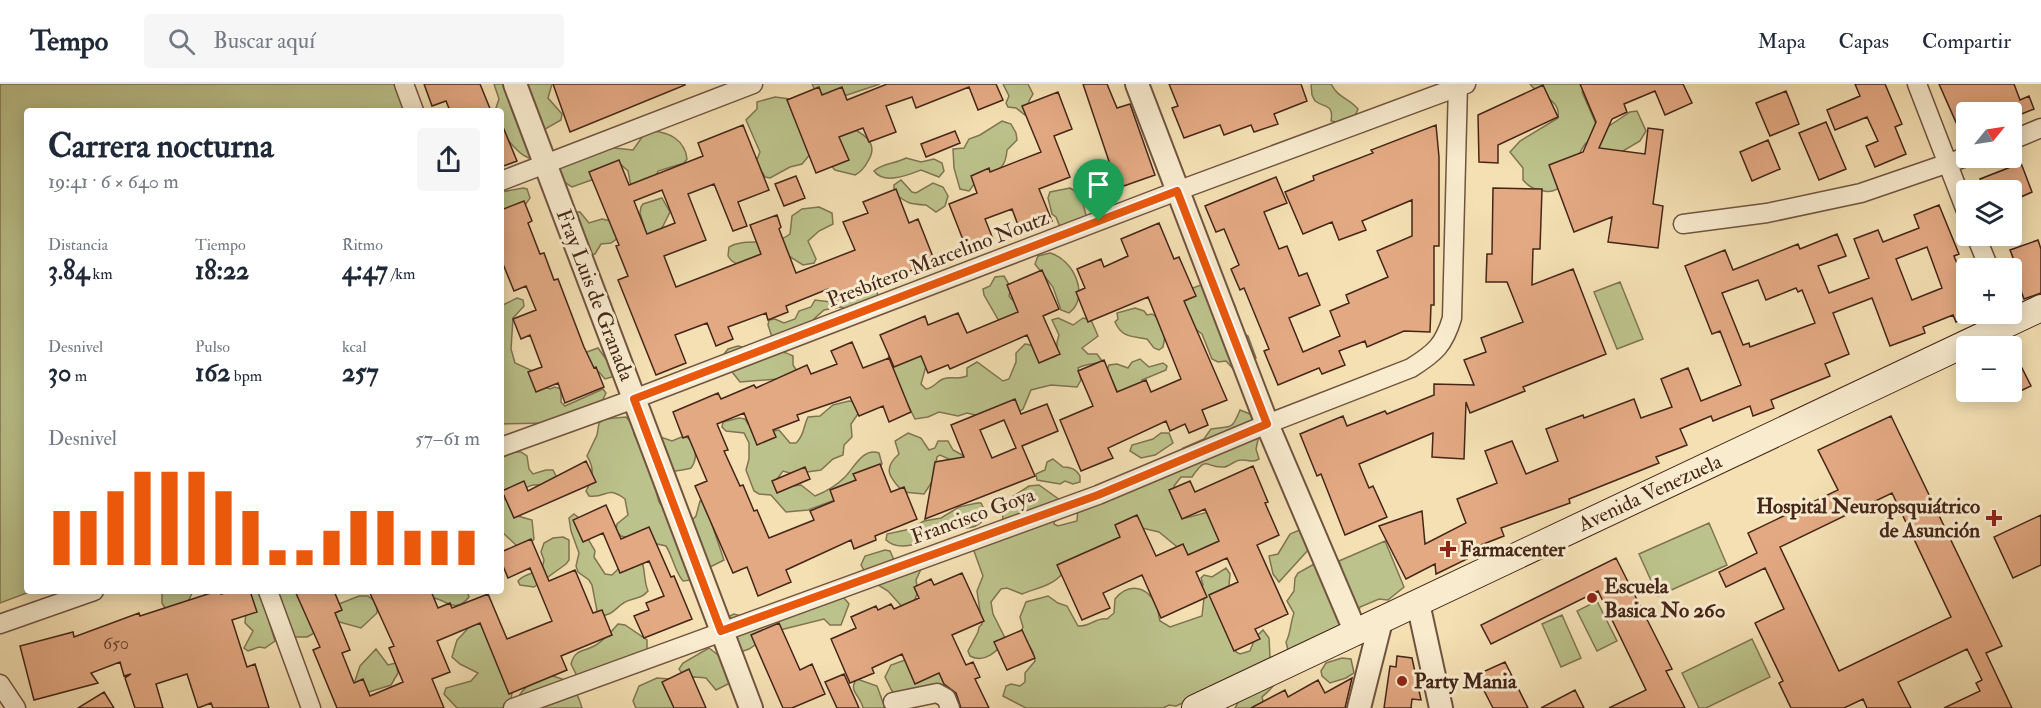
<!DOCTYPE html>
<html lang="es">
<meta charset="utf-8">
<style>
:root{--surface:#fff;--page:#f6f6f7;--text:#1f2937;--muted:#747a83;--line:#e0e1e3;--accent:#ea580c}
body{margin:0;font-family:"IM FELL Double Pica",serif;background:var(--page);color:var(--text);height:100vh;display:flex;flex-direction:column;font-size:22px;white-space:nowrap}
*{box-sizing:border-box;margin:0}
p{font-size:20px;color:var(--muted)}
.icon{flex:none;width:33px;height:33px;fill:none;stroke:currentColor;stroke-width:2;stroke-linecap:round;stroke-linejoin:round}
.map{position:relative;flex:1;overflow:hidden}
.drawer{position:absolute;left:24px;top:24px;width:480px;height:486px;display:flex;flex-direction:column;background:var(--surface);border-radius:6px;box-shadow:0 3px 15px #0003}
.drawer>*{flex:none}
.needle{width:39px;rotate:60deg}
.buttons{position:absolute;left:1956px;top:18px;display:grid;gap:12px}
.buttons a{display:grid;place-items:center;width:66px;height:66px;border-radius:6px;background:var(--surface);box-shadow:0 3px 15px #0003;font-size:30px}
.pin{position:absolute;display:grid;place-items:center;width:51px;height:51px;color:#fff;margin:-62px -26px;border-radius:50% 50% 50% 0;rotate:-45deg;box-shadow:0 0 6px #0007}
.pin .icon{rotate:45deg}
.round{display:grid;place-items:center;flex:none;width:63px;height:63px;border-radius:6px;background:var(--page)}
.head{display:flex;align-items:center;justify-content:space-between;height:102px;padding:0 24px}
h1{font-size:33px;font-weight:700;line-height:45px}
.figures{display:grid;grid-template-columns:repeat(3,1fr);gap:9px;height:102px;padding:6px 24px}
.figures div{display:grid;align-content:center}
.figures b{font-size:26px;font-weight:700}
.figures small{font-size:16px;font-weight:400}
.figures p{font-size:16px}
.chart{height:168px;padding:12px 24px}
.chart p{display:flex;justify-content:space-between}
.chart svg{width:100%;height:108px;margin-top:6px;stroke:var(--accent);stroke-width:6}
header{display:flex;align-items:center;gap:36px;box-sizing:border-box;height:84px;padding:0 30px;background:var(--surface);border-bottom:2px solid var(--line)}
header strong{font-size:28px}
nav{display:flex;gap:33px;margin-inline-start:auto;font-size:21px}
.search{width:420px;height:54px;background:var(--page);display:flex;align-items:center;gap:15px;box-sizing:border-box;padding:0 21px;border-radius:6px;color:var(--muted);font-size:22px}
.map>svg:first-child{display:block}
</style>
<header>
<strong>Tempo</strong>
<div class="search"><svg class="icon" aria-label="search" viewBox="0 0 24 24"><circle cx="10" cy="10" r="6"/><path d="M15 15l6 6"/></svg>Buscar aquí</div>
<nav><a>Mapa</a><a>Capas</a><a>Compartir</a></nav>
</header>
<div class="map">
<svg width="2041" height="624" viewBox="0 0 2041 624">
<rect width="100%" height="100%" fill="#f4e0b3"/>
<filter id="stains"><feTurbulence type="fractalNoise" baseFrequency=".00333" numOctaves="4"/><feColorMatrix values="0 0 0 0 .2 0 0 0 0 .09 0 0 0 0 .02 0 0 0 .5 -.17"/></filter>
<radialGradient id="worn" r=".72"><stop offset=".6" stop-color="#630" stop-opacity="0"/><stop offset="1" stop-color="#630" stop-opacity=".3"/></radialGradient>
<path fill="#bcc28b" stroke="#807452" stroke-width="1.5" d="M0 0H413L412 12 424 27H27V507H32L0 519Z
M494 0H552L548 14 562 30 561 36 545 45 534 75C520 74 511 58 501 49V27H495L499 15Z
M812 0H880L841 13 823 11 815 6Z
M1003 0H1028L1033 10 1029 17V31H1025L1016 24 1008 23 1006 19 1009 12Z
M1311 0H1331C1339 15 1348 13 1358 25L1354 34 1343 39 1331 37C1334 20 1325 24 1315 17L1312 11Z
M1530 0H1589L1582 8 1596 40 1606 44 1630 28 1637 27 1646 47 1640 57 1618 70 1600 66 1597 57 1586 59C1574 72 1568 113 1544 107 1534 105 1530 104 1523 96V84L1510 68 1520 57 1558 34C1561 14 1539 13 1530 0Z
M775 13 790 15 812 68 802 80 790 83 770 94 765 93 756 78 760 68 746 36 757 25V18Z
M1002 37 1011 40 1016 49 1017 56 1007 66C1005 93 990 84 975 99 973 101 972 104 969 107L960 105 954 84 953 65 964 64 969 55 980 51Z
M843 40C859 47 881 57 868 77 865 83 861 88 855 91L835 86 828 78Z
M652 47C669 48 685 56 687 75L684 79 658 87 656 93 631 102 628 87 619 79 597 94 572 103 561 96 557 83 604 63 633 66 645 49Z
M906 74 921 78 934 75 942 79 944 87 939 93 921 86C908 91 884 101 874 87 883 79 895 80 906 74Z
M901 96 912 108 916 109 933 99 943 103 948 112 945 122 936 128 926 121C910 120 908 120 894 109V101Z
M523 104 527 105 530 114 523 124 501 135V108Z
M1070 104C1083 110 1084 124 1087 136L1060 143 1056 133 1052 130 1048 114 1050 108Z
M662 114 670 128 661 146 649 156 641 147 644 142 640 129 641 123 643 120Z
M819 123 832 129 833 140 819 147 808 157 816 175 814 179 803 181 789 172C772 176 738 191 728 172L729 163C744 153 772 164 790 150L792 132 802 125Z
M577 128H580L589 139 602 135 611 137 618 154 611 159 601 160 595 170 590 171Z
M1050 169C1073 175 1091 212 1069 229L1061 226 1053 203 1035 180 1038 172Z
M1004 192 1011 204 1009 212 1023 228 999 237 984 211 983 205 990 202 995 193Z
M1620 198 1643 255 1617 265 1594 208Z
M1206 199C1218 205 1232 210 1236 225L1233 229 1241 248 1248 252 1256 274 1248 286 1238 290 1226 277 1218 278 1212 275 1202 250 1193 243 1184 219 1190 205Z
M868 204 877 205 878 216 850 226 840 223 824 226 814 235 812 242 774 259 768 241 769 236 775 235 784 239 795 235 799 227 811 223 815 216 831 218 837 214H850Z
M517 214 523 216 524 222 513 234 511 265 515 279 535 288 544 303 550 305 555 303 561 305V318L565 322 603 305 606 309 600 321 548 339 501 340V222Z
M1135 224 1144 227 1147 231 1152 230 1161 236 1165 252 1163 263 1159 266 1154 264 1147 255C1132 252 1122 254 1115 238L1118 235 1117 229Z
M1058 234 1073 241 1083 234 1091 236 1098 252 1082 264 1088 270H1097L1102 277C1094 281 1087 279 1078 284L1081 296 1077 303 1051 301 1031 306 1023 325 1019 328 980 332 967 329 958 332 939 328 928 333 915 335 887 279 889 271 922 270 926 282 921 300 926 305C934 304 936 298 943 295 951 292 959 296 967 292V284L977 278 1003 297 1009 295 1016 278V269L1025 260C1036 260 1043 271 1054 273L1057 270V258L1059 251 1052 236Z
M738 262C756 267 776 263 793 272V281L799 290 778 295 740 298 721 274 728 265Z
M598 264 606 275H621L616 292 605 295 599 288 592 285 584 269Z
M1140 275 1149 283 1163 279 1167 282 1166 286 1142 296 1143 300 1119 311 1107 286 1109 281 1117 280 1128 284 1132 278Z
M849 317 854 318 860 327 851 340 852 353 844 361 843 371 833 375 821 386 793 390 783 387 777 395 784 403 801 401 815 412C825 408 837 401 845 393 854 384 863 363 879 369L882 380 879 385 855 396 835 416 808 426 786 428 771 411 759 410 754 407 746 386 749 375V359L744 349 726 347 722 343 723 338 739 334 745 335 748 340 768 348 779 346 790 359H796C805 351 803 342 808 333L820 332 833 321Z
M1240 326 1250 330 1261 342 1256 365 1259 375C1251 380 1248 375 1241 376 1234 376 1230 383 1223 383 1205 384 1208 370 1192 393H1181L1174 402 1183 429 1186 434 1208 428 1221 447 1218 461 1187 471 1159 448 1142 444 1062 490C1052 502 1036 504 1022 510L1007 504 1001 505 991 518 993 530 1006 556C997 567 985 580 970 572L968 567 978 548 979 543 982 540 977 507 983 492 974 467 976 461 1003 438 1002 421 1004 418 1029 402 1039 401 1060 416 1054 440 1058 442 1077 437 1078 424 1180 370 1183 364 1204 355 1211 345C1232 341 1231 348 1240 326Z
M626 333 635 343 634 350 642 365 658 352 672 357 684 352C697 357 698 375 691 384 678 388 663 386 653 397L659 418 669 433 691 437 696 432 700 417H704L724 476 694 491 690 496 683 497C675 488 673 473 666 462L621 452 616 447 617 440 628 431 625 415C606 401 608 414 589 412L586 407C593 394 595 385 587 372L597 351 599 339 605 335Z
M908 349 921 354 929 366 935 364 938 357H948L953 366 964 372 955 382 949 375 940 371 937 373 932 398 924 410 903 408C891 394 881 386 899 370L895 357Z
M1161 349H1169L1173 359 1155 371 1141 374 1130 367 1132 361 1153 355Z
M514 368H521L527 372 529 385 533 390 546 386H553L556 392 554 399C547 401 541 401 534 401 519 403 521 417 501 405V374Z
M1053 375 1063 383C1071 383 1076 385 1080 392V398L1073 400 1065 397 1060 400 1037 396 1036 390 1045 386 1047 378Z
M501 415 510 416 518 432 532 436 534 455 531 459 517 462 501 447Z
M977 419H981L987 431C974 451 963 440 946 447 930 454 902 471 886 456L887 450 910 445 924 437 941 434 959 423Z
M574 430 579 434 580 441 595 467 594 473 605 490 612 491 621 482 640 473C646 483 643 496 648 507 642 514 638 513 630 516 616 520 616 532 598 532L592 501 589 496 578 488 576 482 579 469 571 447 569 434Z
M1709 439 1727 481 1658 512 1639 470Z
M1302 445 1309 465 1279 498 1273 490 1269 472 1278 470 1290 450Z
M563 453 569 456V476L566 480 534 503 520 501 518 497C525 489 534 490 542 485L544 476 541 468 544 459 553 454Z
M1385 457 1404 503 1388 516 1379 515 1360 523 1357 534 1289 570 1286 558C1291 549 1290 540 1294 529L1287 517 1294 507 1295 494 1298 489 1316 479 1347 501 1339 477Z
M885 466 890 467 894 476 865 488 861 481 865 472Z
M922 483 916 496 918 507 914 518 937 584 945 600 941 603 897 611 892 607 885 593 891 581 908 575 905 526 888 507 878 501Z
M1226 484 1230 490 1229 501 1236 568 1240 570 1250 567 1255 554 1263 546 1269 554 1270 573 1278 585C1276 602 1274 602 1262 613L1263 617 1272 624H1235L1240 615 1234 593 1228 594 1222 601 1176 622 1169 621 1163 624H1026L1003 612 1006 602 1011 600 1020 602 1025 598V589L1035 577 1033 568 1021 548 1023 543 1020 533 1026 518 1048 512 1058 519 1067 522 1078 542C1090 543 1096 533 1107 535L1114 529 1115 515C1129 498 1148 502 1157 523 1159 528 1158 532 1160 537L1170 543 1202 532 1204 514 1200 506 1203 501 1201 494 1204 491 1212 493Z
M162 507H193L186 522 165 524 162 519Z
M234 507H269L266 528 275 557 265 564 259 563 248 567 244 564 253 547 245 539 246 527Z
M276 507H304L339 520 359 512H368L377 519V529L361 544 336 537 307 553H292Z
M419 507H467L469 513C453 533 444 511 428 514Z
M836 514H844L849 520 841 541H830L824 535 776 547 749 565 735 570 728 533 734 530 741 532Z
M1597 517 1617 557 1597 567 1577 527Z
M1562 531 1581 574 1561 583 1542 540Z
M475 538 481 539 512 608 510 624H457L444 610 446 604 471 597 478 589 460 580 452 573 457 556C464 550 468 543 475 538Z
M618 540 625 541 647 556V569L577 592 571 580C575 564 585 568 596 561 604 556 612 547 618 540Z
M1752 555 1770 593 1706 624H1699L1682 589Z
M709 564 727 578 730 599 716 606 706 594C695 592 685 596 679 585L683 579Z
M376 565 388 581 396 579 398 589 391 601 369 608 358 602 355 597 360 582Z
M1342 574 1351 575 1354 589 1346 594 1330 599 1322 592 1321 587 1326 579Z
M547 591C569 594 576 603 582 624H515C517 606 532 598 547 591Z
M657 594 669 595 684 624H636L633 617 639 602Z
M857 595 877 602 885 624H863C861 612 847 606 857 595Z"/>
<path fill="#e3a983" stroke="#452619" stroke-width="1.5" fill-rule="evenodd" d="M424 0H480L491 27H450L446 17 432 22Z
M553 0H685V1L570 48Z
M887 0H996L1003 16 978 26 969 3 916 24 912 13 886 22 896 48 869 58 863 44 839 53 849 76 816 89 787 16 819 3 822 11 842 3 847 16Z
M1083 0H1107L1117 24 1130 20 1155 91 1118 104Z
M1169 0H1301L1307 17 1274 30 1278 40 1254 48 1251 41 1224 51 1220 41 1184 54 1172 24 1178 22Z
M1580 0H1683L1692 19 1665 31 1655 7 1624 20 1627 28 1612 35 1599 64 1645 70 1648 44 1663 46 1653 120 1663 122 1658 164 1608 158 1612 133 1574 148 1549 81 1583 68 1596 38Z
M1855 0H1885L1902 40 1895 43 1906 70 1875 83 1866 62 1878 57 1867 33 1835 46 1827 26 1860 12Z
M1939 0H2014L2020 16 2029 12 2034 25 2012 34V28H1966V61Z
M1543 1 1558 33 1498 61V79L1479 78 1478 31Z
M1786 7 1799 40 1770 52 1756 19Z
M1058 8 1072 45 1054 52 1070 93 1039 105 1052 137 1021 149 1012 125 985 135 993 155 967 166 949 120 977 109 971 92 989 84 990 88 1041 68 1022 22Z
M501 38 517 77 501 83Z
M1826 38 1846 85 1819 96 1799 49Z
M743 41 769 106 738 118 747 142 733 147 714 100 688 110 706 156 664 172 676 203 761 170 750 141 777 131 781 143 779 145 796 189 855 166 843 138 868 129 863 118 896 105 909 139 918 135 935 178 851 208 854 215 834 222 828 205 786 222 788 228 768 236 766 229 728 243 733 255 716 262 707 239 675 251 686 279 656 291 618 196 628 192 616 162 619 161 589 88 619 76 629 101 703 72 698 59ZM662 106 675 139 647 150 634 117Z
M1436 41 1439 73V162H1434V221H1431L1430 248 1404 247 1367 263 1365 257 1339 267 1345 281 1322 290 1319 284 1278 301 1264 267 1269 265 1244 204 1240 206 1231 185 1239 181 1224 145 1216 148 1205 122 1276 93 1287 119 1264 128 1279 165 1287 162 1299 192 1307 189 1320 221 1289 234 1303 268 1340 252 1330 227 1349 219 1346 211 1388 193 1377 167 1412 152V116L1362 137 1366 146 1339 156 1332 138 1303 150 1285 108 1314 96 1313 92 1373 69 1371 66Z
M955 47 960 59 926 73 921 60Z
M1768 56 1780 85 1752 97 1740 68Z
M2021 79 2032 108 2012 117V106H1985L1980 95Z
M796 92 805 114 784 122 775 100Z
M1493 104 1542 105 1540 165H1533L1532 201 1573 185 1606 270 1523 303 1525 307 1470 329 1466 318 1464 375 1432 373 1433 349 1359 380 1369 404 1373 402 1387 433 1345 451 1321 390 1317 392 1300 350 1343 332 1347 342 1385 327 1387 330 1434 311V300L1474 301 1464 276 1486 268 1481 254 1523 238 1507 198H1486L1487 170H1492Z
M524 117 532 137 528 139 540 170 544 169 554 196 558 195 584 263 594 284 596 283 604 303 565 319 558 299 536 308 528 288 542 283 530 251 521 255 513 235 536 226 526 202 514 207 501 175V126Z
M1939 121 1959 170 1954 172 1966 203V234L1956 238 1953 231 1923 243 1925 249 1890 262 1872 214 1833 229 1849 270 1825 280 1830 292 1771 316 1774 324 1753 332 1750 322 1713 337 1711 332 1680 345 1687 361 1656 373 1659 379 1569 415 1570 419 1501 444 1504 452 1463 468 1467 475 1436 490 1435 480 1406 495 1379 442 1422 427 1425 460 1466 439 1457 415 1497 399 1485 367 1512 357 1526 390 1558 377 1546 345 1583 331 1584 334 1634 315 1641 334 1672 323 1661 295 1688 284 1701 317 1741 301 1720 247 1712 250 1685 182 1725 166 1733 186 1798 160 1800 165 1837 150 1846 172 1818 182 1829 209 1869 194 1854 155 1878 146 1883 158 1919 144 1914 131ZM1927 163 1942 204 1912 216 1896 175ZM1758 196 1766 216 1796 204 1798 208 1802 206 1815 239 1750 263 1749 259 1743 261 1722 209Z
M1159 139 1174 175 1179 173 1196 212 1184 217 1227 316 1202 326 1208 341 1189 349 1185 340 1170 347 1166 337 1108 364 1113 374 1081 387 1060 336 1093 322 1078 287 1104 276 1117 308 1146 296 1151 308 1181 295 1148 213 1088 238 1076 208 1085 204 1077 185 1101 175 1104 183 1128 172 1121 155Z
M2038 156 2041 165V209L2024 215 2013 185 2017 184 2010 166Z
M1042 186 1059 225 1043 232 1060 270 1039 279 1027 251 950 285 948 281 928 289 921 272 894 283 880 251 925 232 928 241 958 229 967 249 1018 228 1007 201Z
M852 258 863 284 889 274 911 328 889 338 883 322 859 332 850 313 797 331 799 336 773 346 776 353 757 361 744 329 717 340 728 366 724 367 740 402 743 401 754 427 757 426 769 454 814 436 810 427 834 417 830 406 856 396 853 390 880 380 891 408 904 403 917 435 875 452 876 456 854 465 851 456 786 486 791 498 758 512 747 483 733 489 695 402 707 397 688 352 683 354 673 328 718 309 721 315 754 301 756 304 807 281 811 290 837 280 831 267Z
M2022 284 2031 302 2012 311V289Z
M1015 315 1021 330 1047 320 1058 347 1022 362 1035 392 925 435 935 378 964 373 951 341ZM1004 336 1016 364 992 374 980 346Z
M1891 332 2002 562 1986 569 2012 624H1944L1980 607 1976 599 1982 596 1967 565 1898 598 1911 624H1867L1863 615 1844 624H1791L1779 599 1783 597 1755 539 1784 525 1765 484 1726 503 1719 488 1757 469 1748 449 1838 406 1818 366ZM1892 409 1951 533 1839 587 1780 463Z
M586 377 596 398 514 434 502 407 524 397 528 407Z
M1253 382 1268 418 1265 419 1279 451 1257 461 1288 530 1255 545 1260 555 1234 567 1209 511 1238 498 1227 474 1196 488 1207 513 1161 534 1142 491 1103 509 1110 524 1082 536 1057 481 1120 453 1115 441 1137 431 1156 472 1183 460 1188 471 1219 457 1205 425 1182 435 1169 406 1190 397 1195 408Z
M805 383 810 395 777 409 772 397Z
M606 421 621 455 649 443 671 493 674 492 692 535 644 554 634 532 649 526 646 519 664 512 649 477 620 489 603 449 583 458 573 436Z
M2041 431V481L2013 494 1994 453Z
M531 455 549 497 575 486 593 529 602 526 612 551 561 572 567 586 509 610 480 539 437 557 450 588 432 595 444 624H337L313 566 320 563 295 507H334L342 526 335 529 350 566 342 569 354 599 363 595 370 612 403 598 389 564 394 562 369 507H431L438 524 450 519 452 524 488 510 507 555 552 537 530 484 508 494 501 477V468Z
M1616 474 1672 585 1666 587 1685 624H1609L1646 606 1598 507 1491 560 1481 541Z
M962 489 984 537 952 551 966 581 973 578 980 593 975 595 989 624H961L956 609 944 600 939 589 915 600 902 570 872 584 874 589 850 599 831 555 856 544 851 533 876 522 878 526 891 520 894 525 919 514 914 503 931 495 934 501Z
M217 507H220L221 510 232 507H250L257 528 232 536 247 583 255 580 269 624H213L211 619 198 624 187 590 156 600 163 624H135L125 594 131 590 124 592 120 578 91 589 98 599 34 616 20 562 73 548 74 553 139 529 140 532Z
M779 539 800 586 812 580 825 610 792 624H783L751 551Z
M1022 546 1035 574 1007 586 994 558Z
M1397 572 1412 574 1421 616 1412 615 1411 624H1384L1390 582 1396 583Z
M1505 578 1528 624H1493L1476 591Z
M689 585 706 624H674L662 598Z
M844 590 859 624H837L825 598Z
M1352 594 1345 624H1251L1285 606 1288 613 1318 596 1325 609Z
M1575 606 1584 624H1541Z
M104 608 114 624H78Z"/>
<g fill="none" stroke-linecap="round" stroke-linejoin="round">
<g stroke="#715440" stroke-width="21">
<path id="minor" d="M404 0 414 27
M1917 0 1966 127
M2012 56 2041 44
M501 97 753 0
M1683 140 1767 129 1861 109 1966 73
M1976 152 1989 184
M501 363 634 315 1177 107 1466 0
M268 507 311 624
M0 540 94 507
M0 600 16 624
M893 618 937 609 946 614 950 624
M513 624 1098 411 1267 340 1411 284C1435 269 1444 261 1452 234L1458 0"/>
</g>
<g stroke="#715440" stroke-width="26">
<path id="tertiary" d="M515 0 751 624
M1137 0 1267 340 1356 549
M1418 519 1441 624
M1359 624 1381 537"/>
</g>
<g stroke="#452619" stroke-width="28">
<path id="secondary" d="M1195 624 2041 224"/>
</g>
<use href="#minor" stroke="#f8ebce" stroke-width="18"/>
<use href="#tertiary" stroke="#f8ebce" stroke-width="22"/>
<use href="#secondary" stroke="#f8ebce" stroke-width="26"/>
</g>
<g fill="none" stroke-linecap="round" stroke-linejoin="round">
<g stroke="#fff" stroke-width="12">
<path id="route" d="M1177 107 1267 340 1098 411 721 547 634 315Z"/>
</g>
<use href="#route" stroke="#ea580c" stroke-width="8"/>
</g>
<g fill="#8f2418" stroke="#f8ebce" stroke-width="2">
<path d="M1991 425h6v6h6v6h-6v6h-6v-6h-6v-6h6z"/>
<path d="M1445 456h6v6h6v6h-6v6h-6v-6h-6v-6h6z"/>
<circle cx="1592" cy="514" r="6"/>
<circle cx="1402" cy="597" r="6"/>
</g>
<g text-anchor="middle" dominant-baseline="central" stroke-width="6" stroke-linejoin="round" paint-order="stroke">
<g font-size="18" fill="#6c4734">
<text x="116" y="559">650</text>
</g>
<g font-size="21" fill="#452619" stroke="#f8ebce">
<text transform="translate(938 175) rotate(-21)">Presbítero Marcelino Noutz</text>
<text transform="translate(595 211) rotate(69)">Fray Luis de Granada</text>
<text transform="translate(1650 409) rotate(-25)">Avenida Venezuela</text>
<text transform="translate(973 432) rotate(-20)">Francisco Goya</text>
</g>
<g font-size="21" font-weight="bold" fill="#452619" stroke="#f8ebce" text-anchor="start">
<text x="1980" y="422" text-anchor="end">Hospital Neuropsquiátrico<tspan x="1980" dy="24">de Asunción</tspan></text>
<text x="1460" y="465">Farmacenter</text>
<text x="1604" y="502">Escuela<tspan x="1604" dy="24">Basica No 260</tspan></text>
<text x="1414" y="597">Party Mania</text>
</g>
</g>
<rect width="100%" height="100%" filter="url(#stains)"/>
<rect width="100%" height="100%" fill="url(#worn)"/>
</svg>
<div class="buttons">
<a><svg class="needle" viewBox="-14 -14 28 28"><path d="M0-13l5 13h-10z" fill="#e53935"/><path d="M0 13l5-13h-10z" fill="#747a83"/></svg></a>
<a><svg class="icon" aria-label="layers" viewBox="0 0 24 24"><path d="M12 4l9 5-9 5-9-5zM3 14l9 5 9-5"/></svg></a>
<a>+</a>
<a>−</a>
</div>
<div class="pin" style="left:1099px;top:137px;background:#1e9e55"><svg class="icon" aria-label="arrive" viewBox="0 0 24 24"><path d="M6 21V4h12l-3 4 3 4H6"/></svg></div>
<section class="drawer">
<div class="head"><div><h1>Carrera nocturna</h1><p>19:41 · 6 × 640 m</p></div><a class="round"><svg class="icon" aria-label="share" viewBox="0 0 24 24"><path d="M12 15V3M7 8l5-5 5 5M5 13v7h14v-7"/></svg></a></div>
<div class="figures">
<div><p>Distancia</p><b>3.84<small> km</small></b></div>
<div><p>Tiempo</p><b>18:22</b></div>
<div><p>Ritmo</p><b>4:47<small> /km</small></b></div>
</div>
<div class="figures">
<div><p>Desnivel</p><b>30<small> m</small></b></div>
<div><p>Pulso</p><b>162<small> bpm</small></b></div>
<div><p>kcal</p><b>257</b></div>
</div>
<div class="chart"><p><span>Desnivel</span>57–61 m</p>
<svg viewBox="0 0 160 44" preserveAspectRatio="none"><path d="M5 44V22M15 44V22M25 44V14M35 44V6M45 44V6M55 44V6M65 44V14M75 44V22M85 44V38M95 44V38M105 44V30M115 44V22M125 44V22M135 44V30M145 44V30M155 44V30"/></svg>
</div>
</section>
</div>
